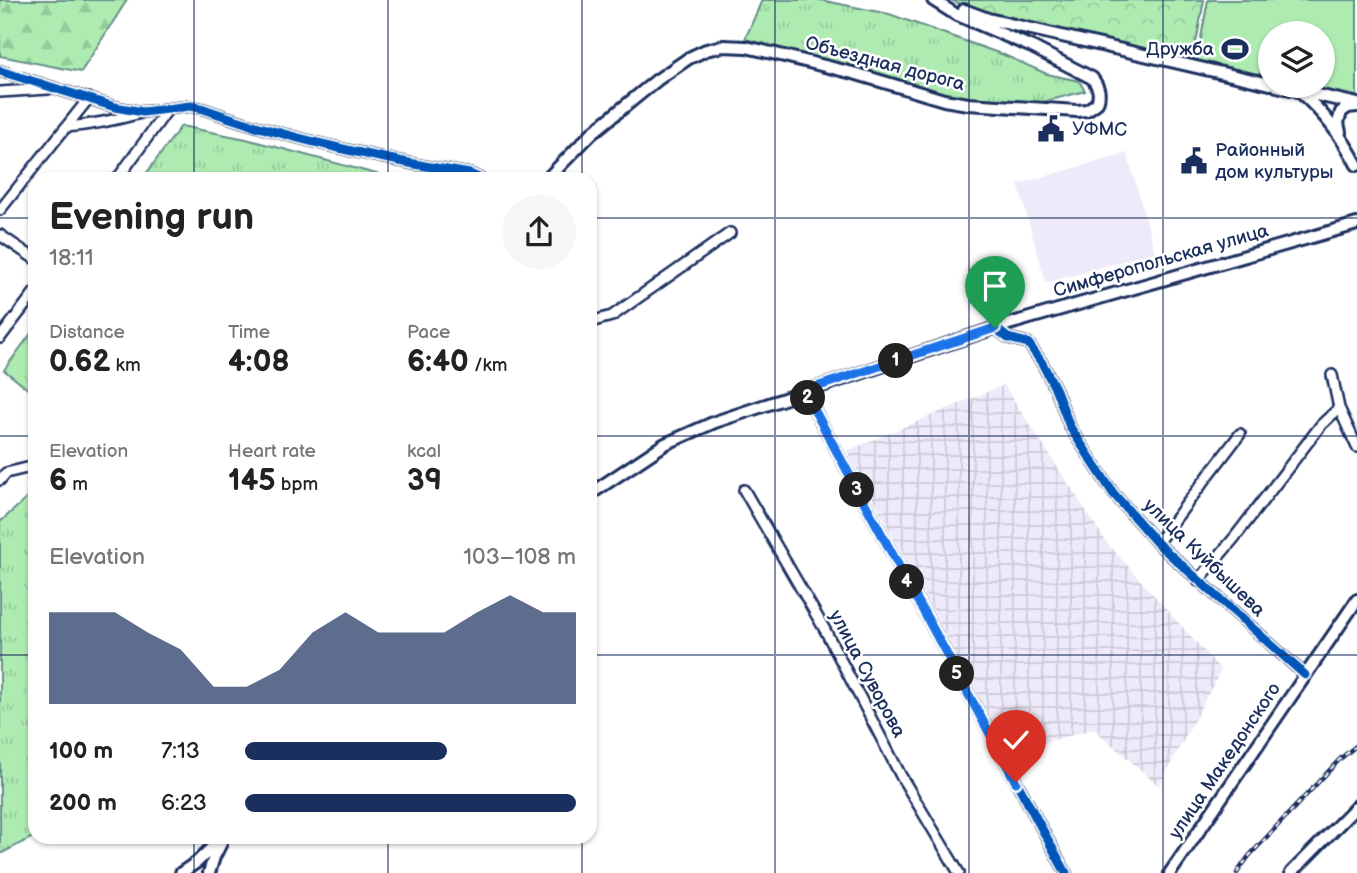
<!DOCTYPE html>
<meta charset="utf-8">
<style>
:root{--surface:#fff;--page:#f6f6f6;--text:#222;--muted:#767676;--accent:#1b2f5e}
body{margin:0;font-family:"Balsamiq Sans",sans-serif;background:var(--page);color:var(--text);height:100vh;display:flex;flex-direction:column;font-size:26px;white-space:nowrap}
*{box-sizing:border-box;margin:0}
p{font-size:23px;color:var(--muted)}
.icon{flex:none;width:38px;height:38px;fill:none;stroke:currentColor;stroke-width:2;stroke-linecap:round;stroke-linejoin:round}
.map{position:relative;flex:1;overflow:hidden}
.details{position:absolute;left:28px;top:172px;width:569px;height:672px;display:flex;flex-direction:column;background:var(--surface);border-radius:21px;box-shadow:0 2px 5px #0004}
.details>*{flex:none}
.tools{position:absolute;left:1258px;top:21px;display:grid;gap:14px}
.tools a{display:grid;place-items:center;width:77px;height:77px;border-radius:50%;background:var(--surface);box-shadow:0 2px 5px #0004;font-size:35px}
.pin{position:absolute;display:grid;place-items:center;width:60px;height:60px;color:#fff;margin:-72px -30px;border-radius:50% 50% 50% 0;rotate:-45deg;box-shadow:0 0 7px #0007}
.pin .icon{rotate:45deg}
.km{position:absolute;width:35px;height:35px;margin:-18px;border-radius:50%;background:#222;color:#fff;font-size:19px;line-height:35px;text-align:center}
.round{display:grid;place-items:center;flex:none;width:74px;height:74px;border-radius:37px;background:var(--page)}
.summary{display:flex;align-items:center;justify-content:space-between;height:119px;padding:0 21px}
h1{font-size:38px;font-weight:700;line-height:52px}
.stats{display:grid;grid-template-columns:repeat(3,1fr);gap:10px;height:119px;padding:7px 21px}
.stats div{display:grid;align-content:center}
.stats b{font-size:30px;font-weight:700}
.stats small{font-size:19px;font-weight:400}
.stats p{font-size:19px}
.chart{height:196px;padding:14px 21px}
.chart p{display:flex;justify-content:space-between}
.chart svg{width:100%;height:126px;margin-top:7px;fill:var(--accent);opacity:.7}
ul{padding:0 21px;list-style:none;font-size:23px}
li{display:grid;grid-template-columns:112px 84px 1fr;align-items:center;height:52px}
li i{height:18px;border-radius:9px;background:var(--accent)}
.map>svg:first-child{display:block}
</style>
<div class="map">
<svg width="1357" height="873" viewBox="0 0 1357 873">
<defs>
<pattern id="industrial-grid" width="8" height="8" patternUnits="userSpaceOnUse" patternTransform="scale(1.75)"><rect width="8" height="8" fill="#efeaf9"/><path d="M0 4h8M4 0v8" fill="none" stroke="#ccc9d8"/></pattern>
<pattern id="grass-tufts" width="24" height="20" patternUnits="userSpaceOnUse" patternTransform="scale(1.75)"><rect width="24" height="20" fill="#aeebb1"/><path d="M3 7l-1-3M5 7V3M7 7l1-3M15 17l-1-3M17 17v-4M19 17l1-3" fill="none" stroke="#95ca9b"/></pattern>
<pattern id="forest-firs" width="22" height="20" patternUnits="userSpaceOnUse" patternTransform="scale(1.75)"><rect width="22" height="20" fill="#aeebb1"/><path d="M5 1l3.5 6h-7zM16 11l3.5 6h-7z" fill="#95ca9b"/></pattern>
<pattern id="park-crowns" width="20" height="18" patternUnits="userSpaceOnUse" patternTransform="scale(1.75)"><rect width="20" height="18" fill="#aeebb1"/><path d="M2 6a3 3 0 1 1 6 0M12 15a3 3 0 1 1 6 0" fill="none" stroke="#95ca9b"/></pattern>
</defs>
<rect width="100%" height="100%" fill="#fff"/>
<filter id="ink" filterUnits="userSpaceOnUse"><feTurbulence type="fractalNoise" baseFrequency=".0143" numOctaves="2"/><feDisplacementMap in="SourceGraphic" scale="14" xChannelSelector="R" yChannelSelector="G"/><feConvolveMatrix kernelMatrix="1 2 1 2 8 2 1 2 1" color-interpolation-filters="sRGB"/></filter>
<g filter="url(#ink)">
<path fill="#efeaf9" d="M1127 153 1155 252 1046 283 1018 184Z"/>
<path fill="url(#industrial-grid)" d="M1004 385 1107 543 1221 670 1159 786 1094 729 1009 752 847 451Z"/>
<path fill="url(#grass-tufts)" stroke="#648d88" stroke-width="2" d="M762 0H820L889 14 1004 55 1047 74 1079 81 1085 91 1035 104 965 99 745 39Z
M181 126 246 139 391 178H143Z
M35 328V395L4 370Z
M35 491V836L0 854V522Z"/>
<path fill="url(#forest-firs)" stroke="#648d88" stroke-width="2" d="M0 0H127L81 72 0 56Z"/>
<path fill="url(#park-crowns)" stroke="#648d88" stroke-width="2" d="M951 0H1204L1193 59 1009 20 976 11Z"/>
<path fill="#aeebb1" stroke="#648d88" stroke-width="2" d="M1208 0H1357V96L1308 86H1323V33H1270V80L1196 65Z"/>
<g fill="none" stroke-linecap="round" stroke-linejoin="round">
<g stroke="#1b2f5e" stroke-width="14">
<path id="minor" d="M0 71 115 107 143 112 190 106 204 109C290 140 380 159 470 174L479 178
M0 92 48 89
M66 127C92 125 116 120 141 113
M118 178 168 109
M0 210 89 98
M0 235 35 259
M590 322 612 316 730 233
M995 328 1008 338 1028 343 1042 363 1056 390 1070 427 1113 493 1157 543 1305 675
M0 338 35 292
M1332 375 1339 408 1357 447
M804 391 1066 873
M0 480 6 473 35 466
M744 490 825 630 901 776 959 873
M1157 543 1240 434
M1198 581 1235 537 1321 425 1339 408"/>
</g>
<g stroke="#1b2f5e" stroke-width="16">
<path id="major" d="M964 10 988 19 1270 84
M1277 86 1357 104
M1300 92C1324 113 1342 136 1357 165
M1340 132 1338 123 1341 112 1348 107 1357 106
M548 178 592 133 657 80 689 58 706 50 723 46 746 47 772 53 857 74 944 100 968 104 1077 111 1087 110 1097 103C1101 93 1098 86 1092 78L1032 47 955 14 933 0
M590 494 665 444 715 422 995 328 1357 224
M181 873 197 862 224 836
M209 873 214 857 221 843
M1170 873 1357 600
M1291 873 1357 806"/>
</g>
<use href="#minor" stroke="#fff" stroke-width="9"/>
<use href="#major" stroke="#fff" stroke-width="10"/>
<g stroke="#1b2f5e" stroke-width="4.5">
<path id="rail" d="M1237 873 1249 856 1340 759 1357 745"/>
</g>
<use href="#rail" stroke="#fff" stroke-width="2" stroke-dasharray="5" stroke-linecap="butt"/>
<g stroke="#fff" stroke-width="13">
<path id="cycleway" d="M0 71 115 107 143 112 190 106 204 109C290 140 380 159 470 174L479 178
M995 328 1008 338 1028 343 1042 363 1056 390 1070 427 1113 493 1157 543 1305 675
M804 391 1066 873"/>
</g>
<use href="#cycleway" stroke="#0057b8" stroke-width="9"/>
</g>
</g>
<g fill="none" stroke-linecap="round" stroke-linejoin="round" filter="url(#ink)">
<g stroke="#fff" stroke-width="14">
<path id="route" d="M995 328 804 391 1016 782"/>
</g>
<use href="#route" stroke="#1a73e8" stroke-width="9"/>
</g>
<path fill="none" stroke="#1b2f5e" stroke-width="2" stroke-opacity="0.55" d="M194 0V178M388 0V178M582 0V178M775 0V873M969 0V873M1163 0V873M0 218H35M590 218H1357M0 436H35M590 436H1357M0 655H35M590 655H1357M194 836V873M388 836V873M582 836V873"/>
<defs>
<g id="stadium-bare" transform="scale(2.1)"><path d="M0-5a6.5 5 0 1 0 0 10a6.5 5 0 1 0 0-10ZM-3.5-1.8h7v3.6h-7Z" fill="#1b2f5e" stroke="#fff" stroke-width="2.5" paint-order="stroke"/></g>
<g id="civic-bare" transform="scale(2.1)"><path d="M-.6-6.5H3V-4.5H.6V-3L4-1V1h2V6H-6V1h2V-1L-.6-3ZM-1.2 2.5V6h2.4V2.5Z" fill="#1b2f5e" stroke="#fff" stroke-width="2.5" paint-order="stroke"/></g>
</defs>
<g fill-rule="evenodd">
<use href="#stadium-bare" x="1235" y="49"/>
<use href="#civic-bare" x="1051" y="129"/>
<use href="#civic-bare" x="1194" y="161"/>
</g>
<g text-anchor="middle" dominant-baseline="central" stroke-width="5" stroke-linejoin="round" paint-order="stroke">
<g font-size="19" fill="#1b2f5e" stroke="#fff" text-anchor="start">
<text x="1214" y="49" text-anchor="end">Дружба</text>
<text x="1072" y="129">УФМС</text>
<text x="1215" y="150">Районный<tspan x="1215" dy="22">дом культуры</tspan></text>
</g>
<g font-size="19" fill="#1b2f5e" stroke="#fff">
<text transform="translate(885 64) rotate(15)">Объездная дорога</text>
<text transform="translate(1161 261) rotate(-16)">Симферопольская улица</text>
<text transform="translate(1204 558) rotate(44)">улица Куйбышева</text>
<text transform="translate(867 674) rotate(62)">улица Суворова</text>
<text transform="translate(1225 761) rotate(-56)">улица Македонского</text>
</g>
</g>
</svg>
<div class="tools">
<a><svg class="icon" aria-label="layers" viewBox="0 0 24 24"><path d="M12 4l9 5-9 5-9-5zM3 14l9 5 9-5"/></svg></a>
</div>
<div class="pin" style="left:995px;top:328px;background:#1e9e55"><svg class="icon" aria-label="arrive" viewBox="0 0 24 24"><path d="M6 21V4h12l-3 4 3 4H6"/></svg></div>
<div class="pin" style="left:1016px;top:782px;background:#d93025"><svg class="icon" aria-label="check" viewBox="0 0 24 24"><path d="M5 12l5 5 9-10"/></svg></div>
<b class="km" style="left:896px;top:361px">1</b>
<b class="km" style="left:808px;top:398px">2</b>
<b class="km" style="left:857px;top:490px">3</b>
<b class="km" style="left:907px;top:582px">4</b>
<b class="km" style="left:957px;top:674px">5</b>
<section class="details">
<div class="summary"><div><h1>Evening run</h1><p>18:11</p></div><a class="round"><svg class="icon" aria-label="share" viewBox="0 0 24 24"><path d="M12 15V3M7 8l5-5 5 5M5 13v7h14v-7"/></svg></a></div>
<div class="stats">
<div><p>Distance</p><b>0.62<small> km</small></b></div>
<div><p>Time</p><b>4:08</b></div>
<div><p>Pace</p><b>6:40<small> /km</small></b></div>
</div>
<div class="stats">
<div><p>Elevation</p><b>6<small> m</small></b></div>
<div><p>Heart rate</p><b>145<small> bpm</small></b></div>
<div><p>kcal</p><b>39</b></div>
</div>
<div class="chart"><p><span>Elevation</span>103–108 m</p>
<svg viewBox="0 0 160 44" preserveAspectRatio="none"><path d="M0 44V12L10 12L20 12L30 19L40 25L50 38L60 38L70 32L80 19L90 12L100 19L110 19L120 19L130 12L140 6L150 12L160 12V44z"/></svg>
</div>
<ul>
<li><b>100 m</b>7:13<i style="width:61%"></i></li>
<li><b>200 m</b>6:23<i style="width:100%"></i></li>
</ul>
</section>
</div>
